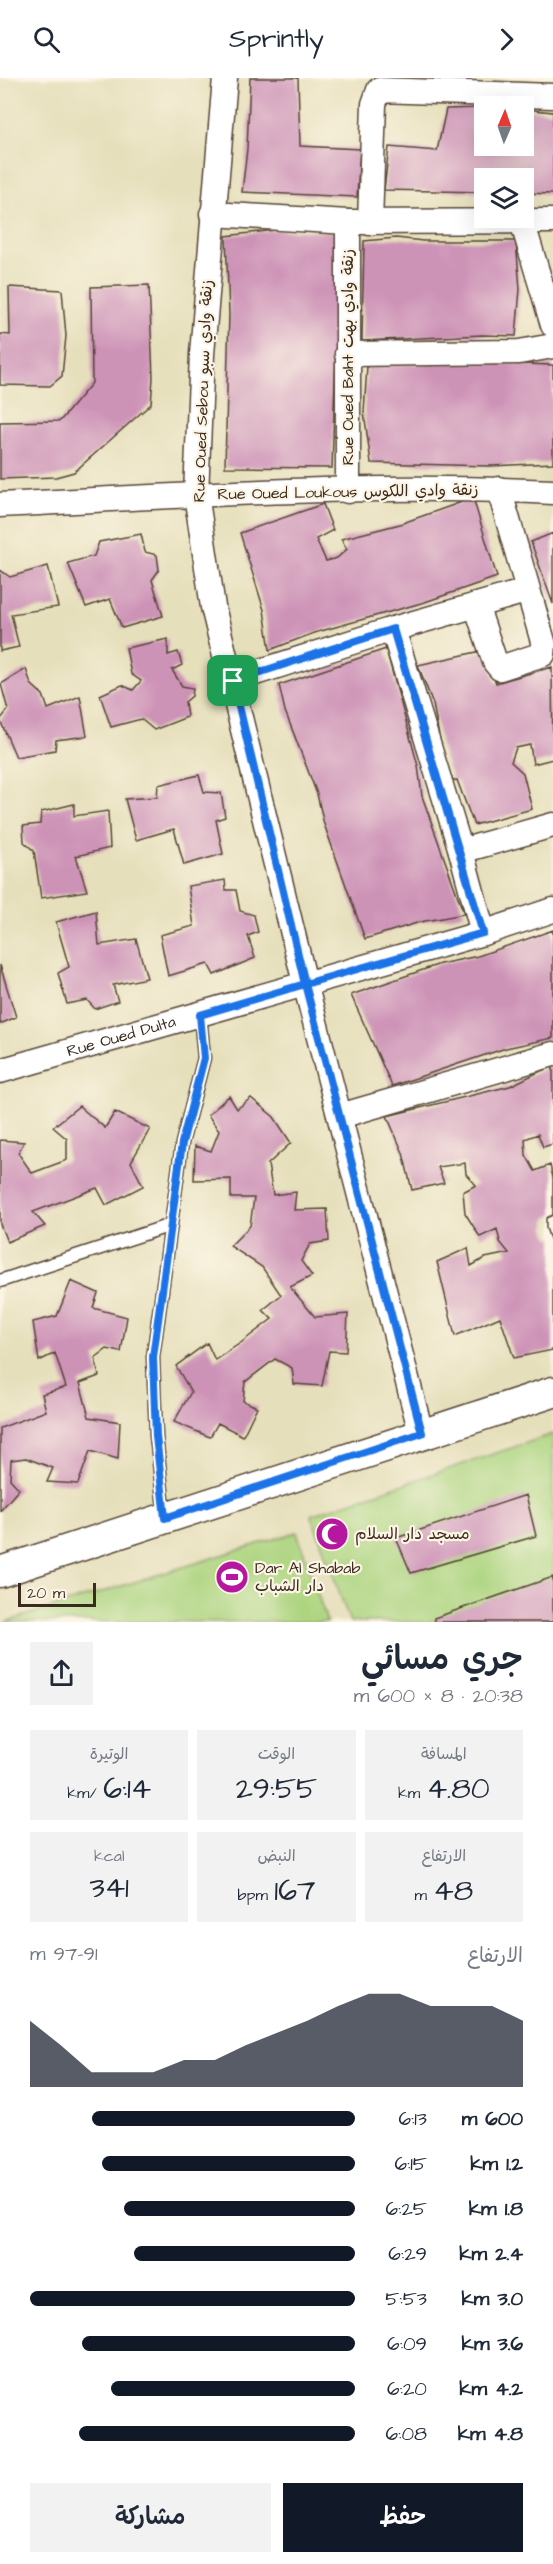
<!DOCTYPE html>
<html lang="ar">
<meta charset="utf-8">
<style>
:root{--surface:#fff;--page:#f2f2f3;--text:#1f2937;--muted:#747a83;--accent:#111827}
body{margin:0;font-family:"Architects Daughter","Playpen Sans Arabic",sans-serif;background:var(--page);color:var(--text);direction:rtl;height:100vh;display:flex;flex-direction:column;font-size:22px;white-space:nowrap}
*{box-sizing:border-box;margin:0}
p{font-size:20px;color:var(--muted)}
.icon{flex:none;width:33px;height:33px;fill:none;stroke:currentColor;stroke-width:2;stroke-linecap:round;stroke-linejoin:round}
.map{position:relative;height:1544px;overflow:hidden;direction:ltr}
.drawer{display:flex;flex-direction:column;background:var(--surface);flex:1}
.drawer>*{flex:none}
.needle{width:39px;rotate:2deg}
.controls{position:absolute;left:474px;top:18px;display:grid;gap:12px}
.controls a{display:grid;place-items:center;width:60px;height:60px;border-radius:0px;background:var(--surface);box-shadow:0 6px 24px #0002;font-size:30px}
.scale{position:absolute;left:18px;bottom:15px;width:78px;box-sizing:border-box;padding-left:6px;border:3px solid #3b2a1e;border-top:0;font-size:16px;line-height:21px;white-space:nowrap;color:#3b2a1e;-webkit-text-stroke:4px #fcf5e5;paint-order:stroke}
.pin{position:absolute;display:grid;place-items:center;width:51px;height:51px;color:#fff;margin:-26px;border-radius:12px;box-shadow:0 3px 9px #0006}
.round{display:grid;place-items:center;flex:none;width:63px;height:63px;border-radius:0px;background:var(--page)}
.head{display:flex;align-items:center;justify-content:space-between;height:102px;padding:0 30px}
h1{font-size:33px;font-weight:600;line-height:45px}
.metrics{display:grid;grid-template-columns:repeat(3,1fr);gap:9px;height:102px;padding:6px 30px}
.metrics div{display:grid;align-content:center;border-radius:0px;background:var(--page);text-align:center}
.metrics b{font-size:30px;font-weight:600}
.metrics small{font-size:16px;font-weight:400}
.metrics p{font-size:16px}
.chart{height:168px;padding:12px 30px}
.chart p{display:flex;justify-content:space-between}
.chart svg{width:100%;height:108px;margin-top:6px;fill:var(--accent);opacity:.7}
.action{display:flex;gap:12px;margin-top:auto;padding:12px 30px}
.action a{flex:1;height:69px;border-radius:0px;background:var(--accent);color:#fff;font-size:24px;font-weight:600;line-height:69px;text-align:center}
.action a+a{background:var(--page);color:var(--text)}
ul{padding:0 30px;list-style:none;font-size:20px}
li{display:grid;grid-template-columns:96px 72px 1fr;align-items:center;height:45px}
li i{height:15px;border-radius:8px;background:var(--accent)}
header{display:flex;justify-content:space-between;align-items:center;height:78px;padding:0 30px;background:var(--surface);font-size:27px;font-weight:600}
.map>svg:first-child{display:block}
</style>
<header><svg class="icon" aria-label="forward" viewBox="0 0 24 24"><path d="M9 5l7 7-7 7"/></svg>Sprintly<svg class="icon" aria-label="search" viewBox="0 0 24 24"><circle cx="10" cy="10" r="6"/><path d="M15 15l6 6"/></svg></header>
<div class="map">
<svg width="553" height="1544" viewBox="0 0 553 1544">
<rect width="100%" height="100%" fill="#fcf5e5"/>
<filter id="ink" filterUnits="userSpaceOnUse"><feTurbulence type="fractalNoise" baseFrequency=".0167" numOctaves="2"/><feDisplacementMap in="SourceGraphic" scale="12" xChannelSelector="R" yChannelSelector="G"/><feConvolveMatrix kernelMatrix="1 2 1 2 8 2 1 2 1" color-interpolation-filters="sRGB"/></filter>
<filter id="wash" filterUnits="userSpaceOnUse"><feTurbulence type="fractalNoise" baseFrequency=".008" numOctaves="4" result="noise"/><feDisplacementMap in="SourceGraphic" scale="24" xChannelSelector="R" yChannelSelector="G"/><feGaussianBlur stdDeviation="1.35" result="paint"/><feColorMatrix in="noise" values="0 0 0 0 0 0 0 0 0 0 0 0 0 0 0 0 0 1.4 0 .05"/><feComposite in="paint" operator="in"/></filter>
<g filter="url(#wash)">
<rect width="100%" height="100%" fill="#e6dfbb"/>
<path fill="#acd47f" stroke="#747f4e" stroke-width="1.5" d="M553 1356V1544H350L311 1437Z
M297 1454 327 1544H5Z"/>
<g id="blocks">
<path fill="#cd93b7" d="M250 0H298L300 68 360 71 357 119 242 114 247 71Z
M484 30V68H524V31L553 34V116L524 115V100H484V114L384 112 389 69 437 73 446 31Z
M275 152 340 154 332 390 225 389 229 236 226 158Z
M396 160 423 163H516L520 211 516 258 482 257 362 263 364 163Z
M149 207 153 300 151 326 74 394 56 399 0 401V344L60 343 92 305 91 209Z
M9 209 62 212 66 258 62 298 50 308 0 307V256L10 257Z
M462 284 553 287V385L490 388 371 385 364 334 367 288Z
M473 420 497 499 425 524 314 555 270 572 264 532 240 455 323 426 333 452 316 461 326 483 337 480 347 471 341 461 400 446Z
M553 455V526L531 464Z
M141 456 145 474 157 477 159 492 152 502 163 538 122 550 110 521 86 529 68 485 94 478 99 464Z
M48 488 58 529 11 536 19 569 0 573V492L10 499Z
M168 561V577L178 574 182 587 172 592 182 608 193 610 192 618 185 624 187 639 154 652 141 641 111 649 100 617 122 607 133 612 141 603 131 596 126 570Z
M386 571 418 688 422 718 464 836 420 844 365 861 324 746 317 716 285 633 279 607Z
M486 572 496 605 552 589 553 681 533 686 530 667 516 670 511 684 523 695 532 731 474 747 457 702 453 703 442 674 433 626 418 587Z
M26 591 31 606 43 617 48 631 80 618 87 658 56 662 55 672 16 679 0 642 8 632 1 606Z
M199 697 204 714 221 715 225 739 216 742 223 776 184 787 174 751 136 762 125 721 157 719 158 707Z
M74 726V738L108 733 110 770 76 778 87 813 41 820 34 773 24 764 23 748 40 746 41 734Z
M225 802 226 812H236L240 833 254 837 258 854 248 858 255 880 214 897 208 886 168 898 160 857 194 848 188 808Z
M96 833 99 867 136 861 147 900 113 907 118 923 95 931 87 922 67 926 58 895 69 889 56 844Z
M553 852V960L506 970 392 1008 351 917 440 886 478 878Z
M0 887 16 939 0 946Z
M553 987V1066L543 1069 538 1056 525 1061 526 1077 535 1093 550 1087 553 1100V1137L546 1140V1150L550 1161 553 1159V1272L514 1280 500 1239 455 1258 437 1184 468 1170 471 1188 485 1180 509 1175 500 1164 497 1151 480 1159 465 1135 463 1114 476 1107 466 1096 465 1085 438 1089 444 1105 412 1112 403 1075 387 1038 510 1008Z
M229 1018 237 1031 251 1020 274 1039 291 1065 268 1086 273 1117 296 1114 294 1132 327 1131 329 1163 310 1166 301 1183 312 1198 290 1209 315 1239 348 1236 346 1274 329 1273 322 1308 294 1306 292 1290 275 1281 245 1304 243 1323 257 1329 243 1358 218 1345 210 1359 174 1344 191 1314 176 1288 207 1265 215 1282 242 1264 272 1241 263 1232 281 1217 262 1189 230 1168 250 1148 254 1120H231V1101L194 1102 195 1068 211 1073 219 1053 208 1037Z
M79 1028 105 1050 115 1034 150 1051 131 1084 143 1108 106 1127 97 1110 33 1134 45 1148 7 1164 0 1146V1062L24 1064 18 1075 32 1095 67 1082V1061L53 1049Z
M71 1203 98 1215 93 1230 127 1239 121 1274 107 1271 95 1280 99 1298 80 1305 89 1339 120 1344 118 1381 90 1373 78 1406 47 1404 53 1390 26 1380 11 1382 10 1401 19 1411 0 1433V1350L46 1333 42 1316 66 1309 55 1275 39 1283 33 1244 57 1238Z
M526 1417 536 1458 411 1495 396 1460Z
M553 1499V1544H435L434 1540Z"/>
</g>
</g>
<g filter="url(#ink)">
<use href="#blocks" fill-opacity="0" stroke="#554536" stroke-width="1.5"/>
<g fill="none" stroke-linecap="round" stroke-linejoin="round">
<g stroke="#554536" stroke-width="15">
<path id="service" d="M0 1203 171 1147
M165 1439 156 1358 153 1279 182 1065 204 980 200 937"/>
</g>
<g stroke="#554536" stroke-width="27">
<g id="minor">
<path d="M225 0 202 276 196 416 213 529 305 905 421 1355"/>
<path d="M212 136 348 144 553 143"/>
<path d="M522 143 553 247"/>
<path d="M370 145 374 26 379 12 553 18"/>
<path d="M347 276 519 274 553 268"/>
<path d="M348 413V144"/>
<path d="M0 427C184 417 369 405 553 414"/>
<path d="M476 527 495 584 500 590 543 576 544 567 499 411"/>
<path d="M393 551 461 773"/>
<path d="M233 602 393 551 526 513"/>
<path d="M553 747 461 773 483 855 553 832"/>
<path id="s1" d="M0 993 483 855"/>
<path d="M340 1038 553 976"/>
</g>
</g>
<g stroke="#554536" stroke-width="33">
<path id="tertiary" d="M0 1494 553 1314"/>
</g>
<use href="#service" stroke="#fff" stroke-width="12"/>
<use href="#minor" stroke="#fff" stroke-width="24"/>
<use href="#tertiary" stroke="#fff" stroke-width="30"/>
</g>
</g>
<g fill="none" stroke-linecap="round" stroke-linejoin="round" filter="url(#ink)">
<g stroke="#fff" stroke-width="12">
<path id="route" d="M233 603 305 906 200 937 204 980 182 1065 153 1279 156 1358 165 1440 422 1355 305 906 483 855 393 551 233 603"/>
</g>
<use href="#route" stroke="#1a73e8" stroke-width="8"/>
</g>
<defs>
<g id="mosque-disc" transform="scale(1.725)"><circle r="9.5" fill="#b5179e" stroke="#fcf5e5"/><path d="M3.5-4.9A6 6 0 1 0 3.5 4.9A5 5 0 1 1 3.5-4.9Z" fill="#fff"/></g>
<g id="stadium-disc" transform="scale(1.725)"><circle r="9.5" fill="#b5179e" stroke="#fcf5e5"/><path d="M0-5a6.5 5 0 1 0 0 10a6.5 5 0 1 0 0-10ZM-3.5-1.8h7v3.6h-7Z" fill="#fff"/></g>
</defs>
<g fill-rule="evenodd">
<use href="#mosque-disc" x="332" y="1456"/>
<use href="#stadium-disc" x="232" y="1499"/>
</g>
<g text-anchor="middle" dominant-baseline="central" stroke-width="4.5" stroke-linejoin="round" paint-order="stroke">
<g font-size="16" fill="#3b2a1e" stroke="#fcf5e5">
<text transform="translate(348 279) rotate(-90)">Rue Oued Baht زنقة وادي بهت</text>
<text transform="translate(203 313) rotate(-88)">Rue Oued Sebou زنقة وادي سبو</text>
<text transform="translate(348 414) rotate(-1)">Rue Oued Loukous زنقة وادي اللكوس</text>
<text stroke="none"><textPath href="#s1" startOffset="126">Rue Oued Dulta</textPath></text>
</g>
<g font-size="16" fill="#3b2a1e" stroke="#fcf5e5" text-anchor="start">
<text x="355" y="1456">مسجد دار السلام</text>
<text x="255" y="1490">Dar Al Shabab<tspan x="255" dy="18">دار الشباب</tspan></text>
</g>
</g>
</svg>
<div class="controls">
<a><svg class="needle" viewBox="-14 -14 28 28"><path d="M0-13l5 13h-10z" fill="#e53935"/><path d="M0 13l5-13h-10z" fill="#747a83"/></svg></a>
<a><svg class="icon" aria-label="layers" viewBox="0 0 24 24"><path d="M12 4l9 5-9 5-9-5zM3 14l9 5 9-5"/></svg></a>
</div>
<div class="scale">20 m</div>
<div class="pin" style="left:233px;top:603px;background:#1e9e55"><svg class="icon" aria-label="arrive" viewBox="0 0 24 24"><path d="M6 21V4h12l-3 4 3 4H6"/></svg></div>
</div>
<section class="drawer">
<div class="head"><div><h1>جري مسائي</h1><p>20:38 · 8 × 600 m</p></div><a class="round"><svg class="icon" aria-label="share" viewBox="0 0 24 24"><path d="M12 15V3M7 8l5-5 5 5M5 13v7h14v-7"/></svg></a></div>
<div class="metrics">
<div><p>المسافة</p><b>4.80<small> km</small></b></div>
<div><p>الوقت</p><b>29:55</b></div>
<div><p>الوتيرة</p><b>6:14<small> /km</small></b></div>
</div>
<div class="metrics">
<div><p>الارتفاع</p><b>48<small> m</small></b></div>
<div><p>النبض</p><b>167<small> bpm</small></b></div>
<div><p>kcal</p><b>341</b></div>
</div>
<div class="chart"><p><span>الارتفاع</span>91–97 m</p>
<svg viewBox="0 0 160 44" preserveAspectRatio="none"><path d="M0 44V17L10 27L20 38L30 38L40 38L50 33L60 33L70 27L80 22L90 17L100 11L110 6L120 6L130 11L140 11L150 11L160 17V44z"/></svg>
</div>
<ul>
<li><b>600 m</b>6:13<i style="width:81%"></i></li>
<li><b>1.2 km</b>6:15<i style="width:78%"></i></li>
<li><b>1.8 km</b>6:25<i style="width:71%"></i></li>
<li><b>2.4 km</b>6:29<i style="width:68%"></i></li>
<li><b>3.0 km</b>5:53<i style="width:100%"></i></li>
<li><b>3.6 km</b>6:09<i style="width:84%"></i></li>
<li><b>4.2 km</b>6:20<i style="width:75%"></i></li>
<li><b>4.8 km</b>6:08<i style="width:85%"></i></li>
</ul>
<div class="action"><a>حفظ</a><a>مشاركة</a></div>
</section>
